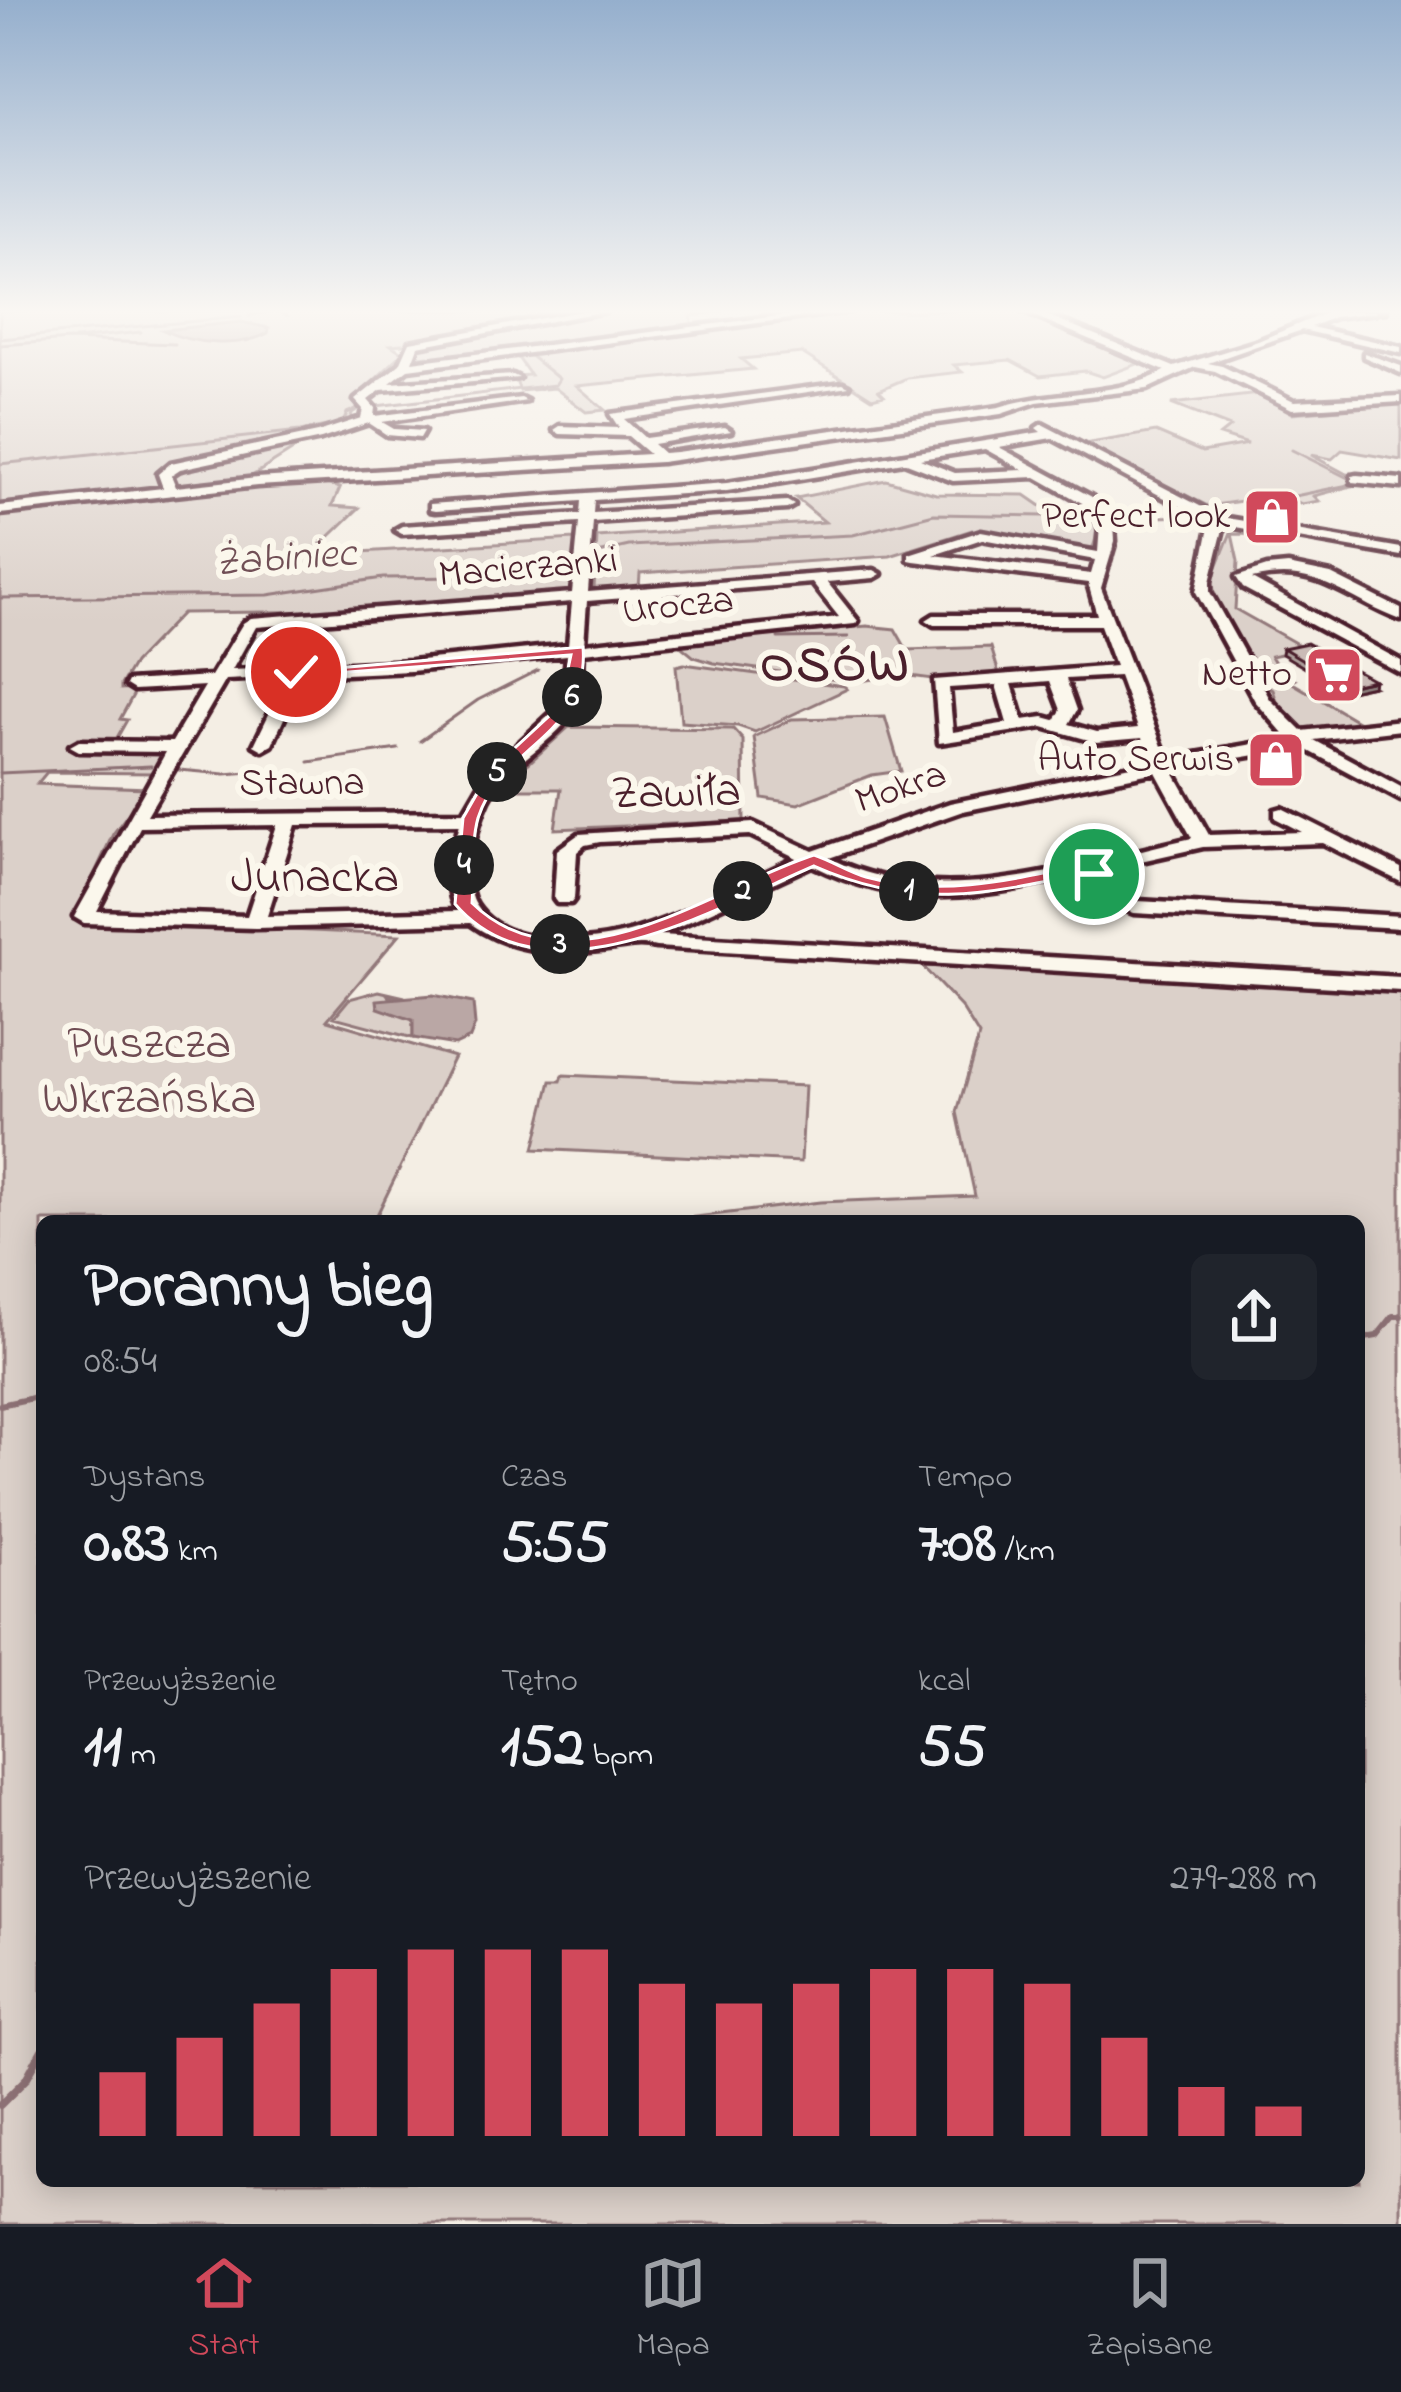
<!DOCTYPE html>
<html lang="pl">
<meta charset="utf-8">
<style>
:root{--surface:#171b24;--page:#20242c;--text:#f1f3f6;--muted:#9ea1a6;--line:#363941;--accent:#d1495b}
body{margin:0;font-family:"Indie Flower",sans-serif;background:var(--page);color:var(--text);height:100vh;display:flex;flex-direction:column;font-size:45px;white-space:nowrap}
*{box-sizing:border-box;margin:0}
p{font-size:39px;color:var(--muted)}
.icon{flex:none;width:66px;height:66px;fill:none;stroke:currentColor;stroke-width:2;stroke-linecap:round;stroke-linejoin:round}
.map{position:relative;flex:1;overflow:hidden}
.side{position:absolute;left:36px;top:1215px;width:1329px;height:972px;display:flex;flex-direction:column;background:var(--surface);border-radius:18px;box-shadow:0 6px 30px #0003}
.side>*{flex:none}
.pin{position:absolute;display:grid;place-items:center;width:102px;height:102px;color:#fff;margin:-51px;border:6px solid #fff;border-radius:50%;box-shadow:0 3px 12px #0007}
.km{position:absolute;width:60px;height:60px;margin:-30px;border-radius:50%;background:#222;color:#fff;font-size:33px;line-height:60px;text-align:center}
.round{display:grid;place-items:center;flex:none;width:126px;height:126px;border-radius:18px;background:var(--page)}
.summary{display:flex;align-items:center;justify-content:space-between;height:204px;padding:0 48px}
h1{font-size:66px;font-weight:700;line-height:90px}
.stats{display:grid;grid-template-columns:repeat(3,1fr);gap:18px;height:204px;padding:12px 48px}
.stats div{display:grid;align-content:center}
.stats b{font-size:60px;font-weight:700}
.stats small{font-size:33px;font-weight:400}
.stats p{font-size:33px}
.chart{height:336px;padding:24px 48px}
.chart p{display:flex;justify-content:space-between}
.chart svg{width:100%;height:216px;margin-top:12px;stroke:var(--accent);stroke-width:6}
.tab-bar{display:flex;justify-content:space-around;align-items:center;height:168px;border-top:3px solid var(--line);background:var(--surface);font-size:33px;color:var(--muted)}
.tab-bar a{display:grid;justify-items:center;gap:6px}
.tab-bar .active{color:var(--accent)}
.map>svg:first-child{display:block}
</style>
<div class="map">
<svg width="1401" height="2224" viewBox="0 0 1401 2224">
<rect width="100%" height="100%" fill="#f4eee4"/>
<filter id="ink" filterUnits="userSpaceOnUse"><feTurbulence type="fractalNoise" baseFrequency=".00833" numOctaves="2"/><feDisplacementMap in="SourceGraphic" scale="24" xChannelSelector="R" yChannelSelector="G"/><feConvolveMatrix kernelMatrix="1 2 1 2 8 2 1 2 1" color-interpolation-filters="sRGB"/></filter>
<g filter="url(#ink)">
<path fill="#dbd0c9" stroke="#92787a" stroke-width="3" d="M0 311H725L691 316 693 327 435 361 428 356 413 358 416 343 391 345 403 353 352 401 361 407 352 413 349 424 184 461 160 473 164 490 0 507Z
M853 311H1023L1143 362 1103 377 1085 371 1040 376 1010 360 954 365 962 372 907 378 879 390 884 395 872 398 802 353 741 359 753 369 577 386 605 410 586 412 555 388 520 391 514 376 530 375 514 352Z
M1259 394 1292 413 1401 404V460L1342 450 1332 459 1311 455 1363 483 1314 496 1319 501 1302 504 1282 495 1208 506 1084 444 1156 432 1202 452 1248 444 1220 435 1230 427 1171 404Z
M309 440 244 481 177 489 170 475Z
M886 480 936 494 1025 495 1041 506 1085 508C1097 522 1100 532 1092 549L1084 550 972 530 890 556 640 573 639 588 594 589 597 537 825 522 796 498Z
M316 481 340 488 332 506 359 508 310 555 575 539 571 591 367 611 182 613 134 663 121 685V689L137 688 120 719 127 720 114 743 168 753 155 773 47 772 37 784 147 788 113 834 73 920 399 935 327 1020 454 1057 374 1221H42V2181H1359V1221H662L820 1202 975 1196 957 1112 979 1036 961 1007 922 966 1401 988V2224H0V513Z
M1234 525 1272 535 1232 534 1238 561 1235 609 1306 649 1271 656 1280 671 1295 680 1291 682 1362 724 1300 729 1279 708 1273 690 1257 678 1218 614 1212 579Z
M867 626 895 629 907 650 991 647 1000 677 940 680 903 675 852 682 714 663 694 657 678 644Z
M684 664 844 686 847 689 755 732 738 726 681 722 676 666Z
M885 717 901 771 872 775 798 804 762 798 754 737 792 719Z
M569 727 733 729 743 740 744 821 555 829 561 789H500Z
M379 991 405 997 389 996 413 1020V1038L334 1017 349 999Z
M563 1075 805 1086 801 1162 534 1149 551 1081H561Z"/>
<path fill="#baa7a5" stroke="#8d7174" stroke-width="3" d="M241 322 269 328 268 333C239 349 191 344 163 330Z
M433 995 473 1003 475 1025 470 1038 455 1045 413 1038V1020L378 1008 377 1000Z"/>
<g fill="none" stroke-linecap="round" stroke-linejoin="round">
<path stroke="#8d7174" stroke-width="3" d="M277 311 288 316
M249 316 273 311
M0 339 241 317
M75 339 141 332
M0 345 70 340 175 344
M376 406 555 385 559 379 527 353
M0 464 300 431 343 423 347 413 361 407
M1290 497 1358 483 1292 450
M1113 518 1193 516
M598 553 629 546 853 535 934 514 1098 517
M0 598 268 595 383 578 464 577 574 559
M778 638 848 637
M420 741 478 700 538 670
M309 762 398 749
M179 770 225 774 274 770
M0 773 151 766"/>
<path stroke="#8d7174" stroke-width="6" d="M1359 1339 1377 1336 1393 1316H1401
M0 1405 42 1396"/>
<path stroke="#8d7174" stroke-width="8" d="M0 2105 26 2079 42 2050"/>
<g stroke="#4a1f2b" stroke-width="9">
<path id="minor" d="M581 311H605L418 346 412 362 818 311H850L408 369 390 383 513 375 519 378 381 390 368 400 375 408 374 416 521 398 527 401 382 422 394 429 424 431 420 438 387 435 369 423 321 439 180 469 171 475 176 487 257 478 649 454 628 436 560 434 554 430 560 426 619 428 610 414 843 383 849 386 624 419 645 438 725 427 731 431 653 444 663 453 676 452 999 407C1052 390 1119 397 1165 371L1022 311H1037L1174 367 1258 341 1330 311H1386L1334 317 1311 327 1401 347V353L1302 330 1208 363 1222 366 1294 401 1401 396V402L1292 409 1215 371 1195 367 1147 389 1037 402 1001 414 661 462 257 486 0 514V506L163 488 158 474 171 463 318 432 361 418 363 409 355 400 400 364 410 342Z
M1364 353 1401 366V373L1364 357Z
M1042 424 1221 517 1401 548V556L1224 525 1210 582V592L1270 699 1302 731 1401 720V730L1314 740 1401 787V800L1298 745 1280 751 1172 769 1209 835 1302 832 1275 818V810L1282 808 1401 868V882L1323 843 1203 847 1101 870 1118 893 1138 901 1401 916V928L1134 913 1104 901 1083 874C983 897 909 913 812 865L660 935 1401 977V991L656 947C635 942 621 948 599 950 554 956 507 950 470 923L255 928 84 923 74 917 166 752 79 751 70 746 79 741 172 742 205 686 134 690 126 685 128 681 211 676 243 623 251 618 572 593 579 523 402 534 395 530 402 526 580 514 581 501 435 511 430 510V504L727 483 1041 432 1036 428ZM1052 438 1210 522 1196 592 1255 701 1284 734 1282 739 1167 759 1101 588 1115 541 1114 525 1092 497 999 447ZM985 449 1023 470 955 473 920 459ZM904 462 953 481 1036 477 1082 503 1100 525 1098 552 981 531 909 554V560L914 561 1088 583 1097 615H934L926 620 934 625H1100L1115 666 934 680 939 743 1043 727 1096 742 1142 738 1151 762 950 803 813 851 753 823 579 834 557 850 554 899 557 903H571L574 899 577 852 585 845 600 842 750 835 797 858C740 883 681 919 621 934 579 944 503 947 476 905 461 882 477 823 488 800 508 760 567 739 579 699 583 685 582 667 583 653L855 624 858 621 827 582 874 578 881 574 874 570 588 592 593 522 787 509 794 505 787 501 593 513 594 500 727 491ZM982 539 1095 560 1091 574 934 555ZM812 583 839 617 584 644 587 601ZM572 602 568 645 411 661 232 670 256 627ZM567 655 563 699 558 707 486 774 464 812 147 815 226 680 287 677 254 745 263 750 272 745 303 676 411 671ZM1119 676 1138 728 1097 732 1069 724 1077 710 1066 679ZM1050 681 1061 710 1055 720 1044 717 1023 720 1012 684ZM996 685 1007 723 953 732 949 688ZM1156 772 1192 838C1074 864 944 914 829 858L963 811ZM460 824C452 849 442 889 458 911L267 916 296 825ZM277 825 247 916 97 911 140 827Z
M1357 475 1401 479V487L1352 482V476Z
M1288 565 1331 574 1401 609V620C1345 599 1317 563 1252 579L1401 661V673L1243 588 1236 577 1267 567Z"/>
</g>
<use href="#minor" fill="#fbf7ec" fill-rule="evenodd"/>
</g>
<path fill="#aea19d" stroke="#4a1f2b" stroke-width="3" d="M1283 648 1373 686 1345 692 1282 654Z"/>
<path fill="#8d837f" stroke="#4a1f2b" stroke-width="3" d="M1374 680 1373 686 1345 692 1346 686Z"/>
<path fill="#cabbb6" stroke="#4a1f2b" stroke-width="3" d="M1307 643 1374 680 1346 686 1283 648Z"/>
</g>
<linearGradient id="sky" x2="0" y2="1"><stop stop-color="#95afcd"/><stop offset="0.5" stop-color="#faf7f3"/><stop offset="1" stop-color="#faf7f3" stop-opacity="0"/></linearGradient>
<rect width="1401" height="623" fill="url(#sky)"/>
<path fill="#d1495b" stroke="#fff" stroke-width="3" d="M583 647C590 736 501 745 478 818 471 843 474 877 472 903 570 998 713 887 814 855 832 861 849 872 866 877 942 898 1015 879 1089 863L1102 874 1094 879 1085 873C984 895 912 910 814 866 716 908 545 1009 455 904L463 818 490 771 560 706 571 655 296 676 290 672Z"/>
<defs>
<g id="shop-square" transform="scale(3)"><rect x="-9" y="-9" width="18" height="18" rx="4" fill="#d1495b" stroke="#fbf7ec"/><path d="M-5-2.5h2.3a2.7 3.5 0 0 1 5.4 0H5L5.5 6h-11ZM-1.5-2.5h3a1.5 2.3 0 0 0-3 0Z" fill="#fff"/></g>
<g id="supermarket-square" transform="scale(3)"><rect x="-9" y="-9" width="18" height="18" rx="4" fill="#d1495b" stroke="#fbf7ec"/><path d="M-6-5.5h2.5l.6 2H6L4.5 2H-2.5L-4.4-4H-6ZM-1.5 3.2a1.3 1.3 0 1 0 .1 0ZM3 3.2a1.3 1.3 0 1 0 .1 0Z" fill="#fff"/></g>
</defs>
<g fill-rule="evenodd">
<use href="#shop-square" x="1272" y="517"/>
<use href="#supermarket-square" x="1334" y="675"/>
<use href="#shop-square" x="1276" y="760"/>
</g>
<g text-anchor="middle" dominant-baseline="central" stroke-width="12" stroke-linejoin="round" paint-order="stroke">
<g font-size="39" fill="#4a1f2b" stroke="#fbf7ec" text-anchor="end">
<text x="1230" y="517">Perfect look</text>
<text x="1292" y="675">Netto</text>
<text x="1234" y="760">Auto Serwis</text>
</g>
<g font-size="39" fill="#4a1f2b" stroke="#fbf7ec">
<text transform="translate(528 569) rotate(-5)">Macierzanki</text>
<text transform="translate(678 607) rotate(-6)">Urocza</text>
<text x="302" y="784">Stawna</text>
<text transform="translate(901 789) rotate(-19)">Mokra</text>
</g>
<g font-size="42" font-style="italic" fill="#714f56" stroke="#fbf7ec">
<text transform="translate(285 559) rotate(-4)">Żabiniec</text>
</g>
<g font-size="48" fill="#4a1f2b" stroke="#fbf7ec">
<text transform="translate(676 794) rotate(-1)">Zawiła</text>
<text x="315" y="879">Junacka</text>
</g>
<g font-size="48" fill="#6e4b52" stroke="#fbf7ec">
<text x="149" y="1045">Puszcza<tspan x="149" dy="55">Wkrzańska</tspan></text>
</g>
<g font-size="51" font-weight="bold" letter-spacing="3" fill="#4a1f2b" stroke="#fbf7ec">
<text x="836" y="667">OSÓW</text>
</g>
</g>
</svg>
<div class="pin" style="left:1094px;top:874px;background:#1e9e55"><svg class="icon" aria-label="arrive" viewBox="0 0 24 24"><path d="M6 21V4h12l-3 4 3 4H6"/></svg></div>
<div class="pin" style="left:296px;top:672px;background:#d93025"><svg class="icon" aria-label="check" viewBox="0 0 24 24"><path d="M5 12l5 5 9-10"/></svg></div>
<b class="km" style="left:909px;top:891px">1</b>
<b class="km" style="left:743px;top:891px">2</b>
<b class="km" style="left:560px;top:944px">3</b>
<b class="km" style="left:464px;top:865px">4</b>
<b class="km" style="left:497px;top:772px">5</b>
<b class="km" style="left:572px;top:697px">6</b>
<section class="side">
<div class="summary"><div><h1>Poranny bieg</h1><p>08:54</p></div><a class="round"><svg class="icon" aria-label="share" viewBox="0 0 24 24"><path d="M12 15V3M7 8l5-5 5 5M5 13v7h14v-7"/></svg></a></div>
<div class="stats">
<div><p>Dystans</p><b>0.83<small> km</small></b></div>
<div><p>Czas</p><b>5:55</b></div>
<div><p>Tempo</p><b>7:08<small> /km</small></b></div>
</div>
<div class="stats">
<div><p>Przewyższenie</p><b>11<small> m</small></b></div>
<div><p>Tętno</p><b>152<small> bpm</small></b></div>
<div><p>kcal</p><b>55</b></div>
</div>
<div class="chart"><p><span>Przewyższenie</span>279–288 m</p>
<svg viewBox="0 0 160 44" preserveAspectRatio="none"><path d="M5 44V31M15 44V24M25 44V17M35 44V10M45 44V6M55 44V6M65 44V6M75 44V13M85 44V17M95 44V13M105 44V10M115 44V10M125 44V13M135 44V24M145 44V34M155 44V38"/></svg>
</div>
</section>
</div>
<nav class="tab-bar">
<a class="active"><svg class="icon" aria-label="home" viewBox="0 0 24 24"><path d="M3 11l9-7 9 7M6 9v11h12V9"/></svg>Start</a>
<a><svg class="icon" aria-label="map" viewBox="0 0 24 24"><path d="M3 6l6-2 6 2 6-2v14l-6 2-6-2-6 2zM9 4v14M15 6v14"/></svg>Mapa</a>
<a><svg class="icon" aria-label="saved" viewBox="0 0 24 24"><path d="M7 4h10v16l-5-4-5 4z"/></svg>Zapisane</a>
</nav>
